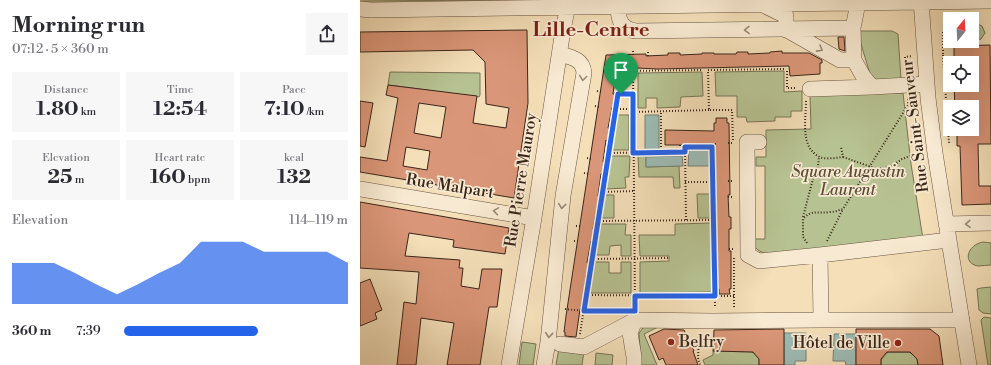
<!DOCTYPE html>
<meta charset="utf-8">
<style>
:root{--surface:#fff;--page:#f7f7f7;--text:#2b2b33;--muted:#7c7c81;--accent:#2563eb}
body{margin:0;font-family:"Libre Bodoni",serif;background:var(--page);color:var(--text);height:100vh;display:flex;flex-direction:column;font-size:15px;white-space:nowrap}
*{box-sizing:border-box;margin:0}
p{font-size:13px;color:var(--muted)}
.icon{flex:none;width:22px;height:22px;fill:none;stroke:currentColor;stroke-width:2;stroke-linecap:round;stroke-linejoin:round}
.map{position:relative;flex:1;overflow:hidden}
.sheet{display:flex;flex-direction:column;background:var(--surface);width:360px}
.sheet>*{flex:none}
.needle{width:26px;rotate:18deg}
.tools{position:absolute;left:583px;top:12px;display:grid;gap:8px}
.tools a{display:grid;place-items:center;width:36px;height:36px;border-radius:0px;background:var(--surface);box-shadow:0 4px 16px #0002;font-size:20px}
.pin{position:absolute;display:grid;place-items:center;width:34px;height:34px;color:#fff;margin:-41px -17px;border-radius:50% 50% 50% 0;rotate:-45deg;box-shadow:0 0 4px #0007}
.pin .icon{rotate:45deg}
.round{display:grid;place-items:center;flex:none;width:42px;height:42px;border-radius:0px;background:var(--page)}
.head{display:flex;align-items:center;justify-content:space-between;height:68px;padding:0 12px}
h1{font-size:22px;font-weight:700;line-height:30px}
.figures{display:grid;grid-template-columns:repeat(3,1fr);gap:6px;height:68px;padding:4px 12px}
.figures div{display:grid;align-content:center;border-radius:0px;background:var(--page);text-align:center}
.figures b{font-size:20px;font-weight:700}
.figures small{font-size:11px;font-weight:400}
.figures p{font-size:11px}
.chart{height:112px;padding:8px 12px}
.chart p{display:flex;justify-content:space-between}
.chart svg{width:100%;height:72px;margin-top:4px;fill:var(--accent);opacity:.7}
ul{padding:0 12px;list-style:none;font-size:13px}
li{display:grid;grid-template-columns:64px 48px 1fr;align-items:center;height:30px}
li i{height:10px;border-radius:5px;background:var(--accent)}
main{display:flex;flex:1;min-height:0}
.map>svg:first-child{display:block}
</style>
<main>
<section class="sheet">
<div class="head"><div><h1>Morning run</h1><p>07:12 · 5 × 360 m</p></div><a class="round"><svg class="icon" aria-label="share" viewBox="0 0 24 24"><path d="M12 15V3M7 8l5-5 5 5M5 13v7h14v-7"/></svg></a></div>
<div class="figures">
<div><p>Distance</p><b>1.80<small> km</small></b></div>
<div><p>Time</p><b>12:54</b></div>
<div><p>Pace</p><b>7:10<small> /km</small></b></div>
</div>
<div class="figures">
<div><p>Elevation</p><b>25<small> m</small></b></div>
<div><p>Heart rate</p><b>160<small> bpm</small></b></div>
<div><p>kcal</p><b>132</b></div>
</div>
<div class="chart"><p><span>Elevation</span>114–119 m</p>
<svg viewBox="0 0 160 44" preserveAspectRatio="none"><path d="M0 44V19L10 19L20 19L30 25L40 32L50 38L60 32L70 25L80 19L90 6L100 6L110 6L120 12L130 12L140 12L150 12L160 19V44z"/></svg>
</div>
<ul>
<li><b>360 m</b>7:39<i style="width:60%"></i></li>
</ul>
</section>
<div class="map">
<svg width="631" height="365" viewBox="0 0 631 365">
<rect width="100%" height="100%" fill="#f4dfb9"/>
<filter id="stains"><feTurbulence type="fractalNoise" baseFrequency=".005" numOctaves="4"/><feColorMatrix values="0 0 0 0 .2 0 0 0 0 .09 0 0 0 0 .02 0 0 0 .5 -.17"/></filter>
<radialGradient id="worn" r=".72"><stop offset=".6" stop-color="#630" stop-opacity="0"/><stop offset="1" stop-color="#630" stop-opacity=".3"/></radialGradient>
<path fill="#b7c292" stroke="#787456" d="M140 0V3L0 4V1Z
M617 24 622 26 625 33 621 39 615 40 612 38V25Z
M497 31H532L538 34 541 79 516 80 511 77Z
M424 71V92L442 91V111H431V117H415V121L387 122 386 117H377V96H356L355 72Z
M30 72 120 73V95L119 97 28 85Z
M342 72 343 96 321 97 320 107 297 108V98H286V108H278V73Z
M543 93 551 164 563 239 407 254C398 251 394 249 393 239H405V166H396V157H406V130L451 129 450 95Z
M258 115H269V150H252Z
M251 156H270L269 177H265L266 188 246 189Z
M278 156H286V167L319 166 320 188H314L313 177H279Z
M337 194H352V218H338Z
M245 195H254V218H242Z
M352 223 353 292 280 293V262L309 261V256H280L279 235H315V224Z
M241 224H266L265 235H271V256H261V245L250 246 249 255H236Z
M623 242 631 243V265C627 265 622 266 618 266 602 263 607 245 623 242Z
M235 262H249V273H261V262H271V293H230Z
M631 287V314L623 313 619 310 617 289 621 288Z
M624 317 631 318V365H628L621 320Z
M287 323 302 325 284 334 297 365H281L279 333Z
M162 342 176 344 173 365H159Z
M199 348 224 351 222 365H196Z
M353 351 392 352 399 358V365H345L343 360 353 355Z
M528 352H549L557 358 558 365H521V360Z
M236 353 253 355 252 365H235Z"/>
<path fill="#9dbcb5" stroke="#758077" d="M285 115H299V150H285Z
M329 150H349V166H328Z
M322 156 323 166 286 167V157Z
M424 333H446V361H435V365H424Z
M474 334H496V365H486L485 361H473Z"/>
<path fill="#da9678" stroke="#3a2619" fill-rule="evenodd" d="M167 30 168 103 154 198 0 172V157L27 161 38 98 26 95 28 85 117 96 113 123 146 128 149 108 126 104 125 62 113 50 0 52V32ZM59 103 86 107 81 138 54 133ZM46 147 70 151 67 170 43 166Z
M478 37H484L485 51 479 49Z
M630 45 631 144H618L619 186H631V204L602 205 600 146H597V129H612V107H595L594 85H612V63H594V46Z
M422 51V53H449L462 60V63H460V74L430 76 429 66 297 69 257 67 253 94H255L248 128H250L248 141 246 140 243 162H244L243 174H241L238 196H239L233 229H234L232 242 231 241 227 263H229L227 275H226L222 309H220L216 337 205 336V332H204L206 316 246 55 286 54V56L308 55V53H320V55L342 54V53H354V54H376L377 52H388V54L410 53V52Z
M0 101 13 103 5 147 0 146Z
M356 118H367V123H369L370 195H368L369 217H371V229H369V251H371V289H369L370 294H359V289H356L354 145H305V130L354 131V123H356Z
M0 202 149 228 145 254 93 247 94 240 49 233 45 256 100 260 99 268H103L101 286 119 289 122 269H142L137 307H129L120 365H87L94 323 61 318 56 365H37L44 302 56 304 59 272 0 268Z
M10 279 22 310 15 313 17 319 0 326V283Z
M304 329 324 330 334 351H333L338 365H306L303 358 299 360 289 336Z
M424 329V365H399V359L393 352 353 351 354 330Z
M496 329H570L579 336 583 365H558L557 359 550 352H527L521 359V365H496Z"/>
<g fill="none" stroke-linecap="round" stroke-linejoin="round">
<g stroke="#685441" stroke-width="16">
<path id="minor" d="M561 0 568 98 575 153 609 365
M403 5 426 16V30
M258 6C258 20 261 29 276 31L493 28 498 3
M0 9 11 10 631 1
M493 28 494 60
M427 30 480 60H494L503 76 512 87 567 84
M450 89 512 87
M399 142H387L388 255 399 261 460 255 589 240
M0 189 174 218
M586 224 631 223
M461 320H602
M200 344 224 347 275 320
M149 365 174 218 203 30 209 0
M184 365 188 342 203 196 224 73C223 59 211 57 200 54
M274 365V357L270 333 275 320 353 321 461 320 460 255"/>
</g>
<path stroke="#3a2619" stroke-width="2" stroke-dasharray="1 2" stroke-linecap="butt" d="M583 32V55
M273 51V56
M583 55 589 143
M288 56V51
M273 67 275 307
M348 70 425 69
M427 71V88H437
M348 72 349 110H372L373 141
M546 73 545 57 552 56
M237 91 242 92
M254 93 273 94
M446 101C446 118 440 146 458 156 464 160 475 158 483 157L481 147
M235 106 240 107
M251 109H273
M273 112 349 110
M368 143H373
M320 145V147H352L355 307
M325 147 326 220
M352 147V144H356
M248 153 261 71 341 70
M301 153V112
M483 157 517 169 531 167 542 159 550 156 562 155
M227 158 232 159
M243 161H247L248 153 325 152
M224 173 230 174
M368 181H373
M325 182H357
M242 192 274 191
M368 197H373
M443 217 453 179 458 166 459 157
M237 221 352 220
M216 226H222
M214 241H219
M467 241 483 209
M447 243 443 237V219C451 209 459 214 470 212 475 212 479 210 483 209L548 105V97
M369 249H374
M374 258V307
M232 259 309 258
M223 295 374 296
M205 309 224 311H262
M220 334 247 161
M339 334 338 359 340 365"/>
<use href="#minor" stroke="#f8ead2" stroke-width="15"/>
</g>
<defs><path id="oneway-chevron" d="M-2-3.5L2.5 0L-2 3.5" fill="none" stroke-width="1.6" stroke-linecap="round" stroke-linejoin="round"/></defs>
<g stroke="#998876">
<use href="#oneway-chevron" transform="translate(387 30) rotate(179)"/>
<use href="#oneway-chevron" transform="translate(460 49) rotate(29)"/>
<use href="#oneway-chevron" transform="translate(223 78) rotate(98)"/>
<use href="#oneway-chevron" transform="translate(202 206) rotate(96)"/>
<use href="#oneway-chevron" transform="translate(136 211) rotate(-171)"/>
<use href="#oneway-chevron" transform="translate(608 224) rotate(178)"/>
<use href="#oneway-chevron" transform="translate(189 335) rotate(96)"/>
</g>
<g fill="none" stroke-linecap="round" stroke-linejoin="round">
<g stroke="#fff" stroke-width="8">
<path id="route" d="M258 94H273V153L325 152V147H352L355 296H275V311H224Z"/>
</g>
<use href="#route" stroke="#2563eb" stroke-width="5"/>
</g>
<g fill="#8f2418" stroke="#f8ead2" stroke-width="1.5">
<circle cx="311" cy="342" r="4"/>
<circle cx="538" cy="343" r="4"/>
</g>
<g text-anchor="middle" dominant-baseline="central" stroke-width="3.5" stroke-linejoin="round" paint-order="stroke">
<g font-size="16" fill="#3a2619" stroke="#f8ead2">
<text transform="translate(555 126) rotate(-97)">Rue Saint-Sauveur</text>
<text transform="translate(161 180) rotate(-81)">Rue Pierre Mauroy</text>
<text transform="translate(90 186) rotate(9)">Rue Malpart</text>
</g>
<g font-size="16" font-style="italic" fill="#594d37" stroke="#f8ead2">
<text x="488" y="172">Square Augustin<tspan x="488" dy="18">Laurent</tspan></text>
</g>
<g font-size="16" fill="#3a2619" stroke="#f8ead2" text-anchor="start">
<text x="319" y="342">Belfry</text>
<text x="530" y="343" text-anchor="end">Hôtel de Ville</text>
</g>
<g font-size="20" font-weight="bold" fill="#7a1f14" stroke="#f8ead2">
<text x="231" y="30">Lille-Centre</text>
</g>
</g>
<rect width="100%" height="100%" filter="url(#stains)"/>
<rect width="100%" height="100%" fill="url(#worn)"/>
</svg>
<div class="tools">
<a><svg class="needle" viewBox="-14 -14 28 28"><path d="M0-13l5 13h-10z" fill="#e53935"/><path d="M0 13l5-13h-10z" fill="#7c7c81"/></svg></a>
<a><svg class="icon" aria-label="locate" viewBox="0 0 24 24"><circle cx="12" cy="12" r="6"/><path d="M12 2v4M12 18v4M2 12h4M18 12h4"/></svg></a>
<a><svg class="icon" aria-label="layers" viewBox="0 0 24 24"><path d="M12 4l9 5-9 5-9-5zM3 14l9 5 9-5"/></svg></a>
</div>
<div class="pin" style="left:261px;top:94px;background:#1e9e55"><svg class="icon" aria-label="arrive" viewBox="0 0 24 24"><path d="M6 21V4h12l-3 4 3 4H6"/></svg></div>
</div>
</main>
